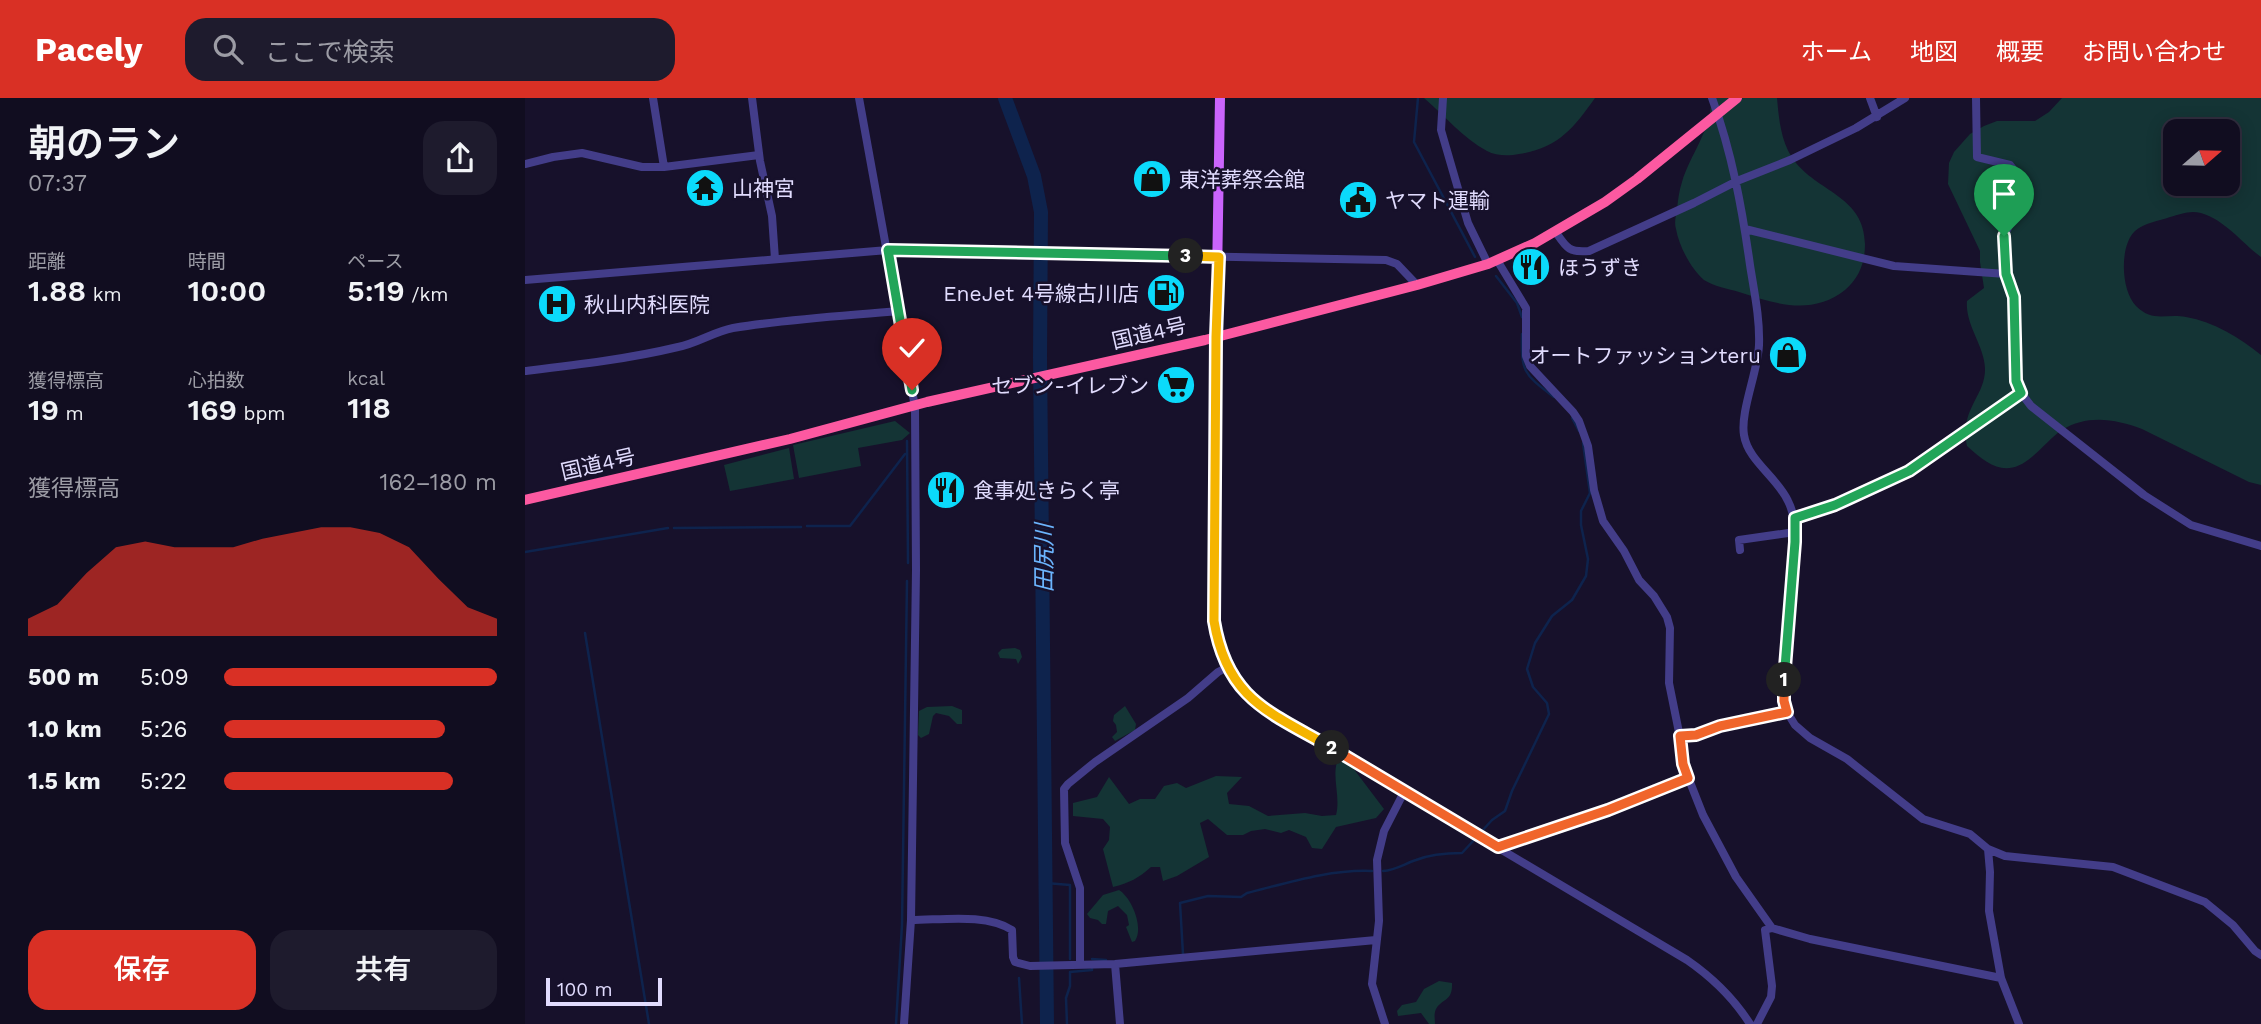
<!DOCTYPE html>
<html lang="ja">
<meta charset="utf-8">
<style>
:root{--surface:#110d20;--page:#1e1b2d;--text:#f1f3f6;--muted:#9c9ca5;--line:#302d3e;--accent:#d93025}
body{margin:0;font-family:"Work Sans","Noto Sans JP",sans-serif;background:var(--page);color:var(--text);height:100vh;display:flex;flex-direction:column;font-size:26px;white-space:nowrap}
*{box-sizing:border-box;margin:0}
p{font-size:23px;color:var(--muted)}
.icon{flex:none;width:38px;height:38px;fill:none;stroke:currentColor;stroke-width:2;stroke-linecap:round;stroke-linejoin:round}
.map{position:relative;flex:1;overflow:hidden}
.side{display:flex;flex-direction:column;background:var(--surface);width:525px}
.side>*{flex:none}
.needle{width:46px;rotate:70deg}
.buttons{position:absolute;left:1638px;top:21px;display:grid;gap:14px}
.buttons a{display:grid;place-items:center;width:77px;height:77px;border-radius:14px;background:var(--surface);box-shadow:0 4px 18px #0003,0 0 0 2px var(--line);font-size:35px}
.scale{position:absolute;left:21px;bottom:18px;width:116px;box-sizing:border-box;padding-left:7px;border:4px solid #e1dcfe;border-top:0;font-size:19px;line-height:24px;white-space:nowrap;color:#e1dcfe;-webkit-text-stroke:5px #17112b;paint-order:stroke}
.pin{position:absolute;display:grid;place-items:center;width:60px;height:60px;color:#fff;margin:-72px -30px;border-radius:50% 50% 50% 0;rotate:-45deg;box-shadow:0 0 7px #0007}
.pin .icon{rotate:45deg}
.km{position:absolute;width:35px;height:35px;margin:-18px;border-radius:50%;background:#222;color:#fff;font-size:19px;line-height:35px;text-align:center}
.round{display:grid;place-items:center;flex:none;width:74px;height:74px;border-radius:21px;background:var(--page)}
.overview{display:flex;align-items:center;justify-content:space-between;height:119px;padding:0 28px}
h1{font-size:38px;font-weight:600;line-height:52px}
.metrics{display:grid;grid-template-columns:repeat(3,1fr);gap:10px;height:119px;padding:7px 28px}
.metrics div{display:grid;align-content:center}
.metrics b{font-size:30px;font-weight:600}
.metrics small{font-size:19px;font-weight:400}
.metrics p{font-size:19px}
.chart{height:196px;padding:14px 28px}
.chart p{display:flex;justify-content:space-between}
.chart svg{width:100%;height:126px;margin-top:7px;fill:var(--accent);opacity:.7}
.cta{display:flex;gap:14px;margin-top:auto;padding:14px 28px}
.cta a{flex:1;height:80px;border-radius:21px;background:var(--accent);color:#fff;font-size:28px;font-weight:600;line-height:80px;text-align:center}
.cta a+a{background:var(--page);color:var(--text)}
ul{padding:0 28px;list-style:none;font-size:23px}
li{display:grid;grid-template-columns:112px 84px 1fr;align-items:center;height:52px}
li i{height:18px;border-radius:9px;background:var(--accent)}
header{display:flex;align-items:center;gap:42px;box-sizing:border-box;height:98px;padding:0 35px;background:var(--accent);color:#fff}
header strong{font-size:33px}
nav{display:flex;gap:38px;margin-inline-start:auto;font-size:24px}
.search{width:490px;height:63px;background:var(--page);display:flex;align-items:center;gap:18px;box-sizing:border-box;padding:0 24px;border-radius:21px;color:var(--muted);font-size:26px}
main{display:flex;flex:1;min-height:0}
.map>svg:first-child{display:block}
</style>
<header>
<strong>Pacely</strong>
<div class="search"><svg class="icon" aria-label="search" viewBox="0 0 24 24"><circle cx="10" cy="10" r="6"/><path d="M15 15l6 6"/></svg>ここで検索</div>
<nav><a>ホーム</a><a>地図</a><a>概要</a><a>お問い合わせ</a></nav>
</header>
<main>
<section class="side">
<div class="overview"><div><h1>朝のラン</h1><p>07:37</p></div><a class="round"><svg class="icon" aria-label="share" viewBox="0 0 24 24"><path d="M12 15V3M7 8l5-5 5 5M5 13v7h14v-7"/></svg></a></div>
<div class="metrics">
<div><p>距離</p><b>1.88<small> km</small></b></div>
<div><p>時間</p><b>10:00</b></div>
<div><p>ペース</p><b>5:19<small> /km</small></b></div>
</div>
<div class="metrics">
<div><p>獲得標高</p><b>19<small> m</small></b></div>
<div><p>心拍数</p><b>169<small> bpm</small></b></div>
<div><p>kcal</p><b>118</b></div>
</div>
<div class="chart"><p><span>獲得標高</span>162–180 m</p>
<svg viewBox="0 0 160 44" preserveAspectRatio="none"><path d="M0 44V38L10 33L20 22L30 13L40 11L50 13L60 13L70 13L80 10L90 8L100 6L110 6L120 8L130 13L140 24L150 34L160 38V44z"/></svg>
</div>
<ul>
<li><b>500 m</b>5:09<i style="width:100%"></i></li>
<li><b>1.0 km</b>5:26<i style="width:81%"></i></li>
<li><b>1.5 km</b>5:22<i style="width:84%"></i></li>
</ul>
<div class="cta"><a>保存</a><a>共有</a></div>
</section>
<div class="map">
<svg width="1736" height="926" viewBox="0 0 1736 926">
<rect width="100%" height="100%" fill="#17112b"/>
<path fill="#143435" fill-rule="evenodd" d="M899 0H1070C1048 31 1033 50 994 56 984 58 971 58 962 53 939 41 919 17 899 0Z
M1186 0H1252C1254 22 1256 47 1271 65 1296 95 1339 99 1340 146 1340 165 1334 180 1320 192 1287 218 1250 206 1214 194 1204 191 1188 188 1179 182 1166 171 1154 148 1151 131 1149 125 1151 117 1152 111 1153 102 1154 93 1157 84 1165 57 1188 29 1186 0Z
M1537 0H1736V159C1717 145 1700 122 1676 115 1665 112 1656 116 1645 119 1634 123 1619 125 1610 133 1594 148 1596 193 1611 208 1628 225 1641 215 1661 219 1689 224 1714 239 1736 257V387L1724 384 1617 331C1591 321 1562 316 1537 332 1526 339 1518 350 1508 358 1482 381 1464 368 1442 348 1434 311 1461 298 1460 270 1459 247 1440 227 1442 203L1459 190 1455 164V153L1423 86 1424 65 1429 54 1445 36 1459 28 1472 23H1510L1524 14ZM1650 33H1703V86H1650Z
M370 323 385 335 377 342 333 350 336 368 274 380 268 347Z
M264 350 269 381 205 393 199 367Z
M490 550 495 552 497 559 493 566 491 561 475 560 473 555 477 551Z
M427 608 437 612V626H432L424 618 411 615 408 618 404 636 396 640 393 637 394 613 402 609Z
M600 608 611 626 610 632 590 643 587 639 592 634 591 627 588 623 589 617Z
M813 661 828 670 859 711 851 720 811 729 797 751 787 750 781 739 764 732 756 735 740 731 726 733 718 737H702L683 721 675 725 684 759 652 778 638 783 635 769H626C614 780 604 785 588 789L578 751 584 742 585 729 578 721 548 718V705L572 699 584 679 604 706 615 701H630L639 688 652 685 661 690 691 678 717 679 702 695 704 706 724 708 743 718 780 715 797 718 811 717C816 698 806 679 813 661Z
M594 792C607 800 619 830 610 843L607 844 601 829 604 827 602 817 593 808 583 813 581 826H577L573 822 565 820 562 816 578 797Z
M914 883 927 885C928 906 914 900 910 914 909 918 910 922 910 926H904L896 915 873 918 872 913 877 907 891 904 899 891Z"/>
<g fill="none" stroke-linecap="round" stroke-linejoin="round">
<path stroke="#0e234d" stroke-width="2.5" d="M893 0 889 44 950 159
M971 178 992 205 997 219
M997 236C996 275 999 276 1029 299
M1047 320 1054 333
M382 343 383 465
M282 428H325L380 356
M149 430 276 429
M0 454 143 430
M60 535 124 926
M957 733 967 722 980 713 987 693 1024 616 1022 605 1008 589 1002 571 1010 545 1027 518 1047 502 1061 478 1063 461 1056 427V413L1065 395 1058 345
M858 773C871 772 879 766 891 762 906 756 921 755 937 755L950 741
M521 785 545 787V861
M658 856 655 805 683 798 716 799 722 795C762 785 806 771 847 773
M567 861 581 862
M494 880 497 926
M371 926 377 827 382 483
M542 926 541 900 545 888V874L567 872V869"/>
<path stroke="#0e234d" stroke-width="14" d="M480 0 509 78 516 114 515 260 522 926"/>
<path stroke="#433d89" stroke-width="8" d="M128 0 139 69
M227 0 235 63 247 118 250 161
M334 0 390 309 391 472 386 822 379 926
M918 0 916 32 943 125 963 166
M1187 0C1207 55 1217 110 1225 167 1229 193 1235 220 1234 247 1233 273 1215 314 1219 337 1223 363 1252 379 1263 403 1270 417 1270 429 1270 444L1259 590 1262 614 1270 627 1285 640 1322 661 1398 721 1445 736 1463 751 1465 774 1464 813 1476 880 1494 926
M1345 0 1352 19
M1451 0 1452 59 1485 67 1492 76 1493 99 1489 118 1479 138 1481 176
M0 66 28 59 57 55 117 69H139L234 57
M1220 131 1369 168 1481 176 1489 199 1491 283 1496 295 1506 308 1619 397 1666 427 1736 448
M1030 133C1041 149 1043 155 1064 153L1169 105 1212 83 1265 62 1331 30 1380 0
M972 162 1001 210V258L1005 268 1048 314 1054 323 1063 348 1069 392 1078 423 1099 453 1114 482 1129 498 1142 519 1145 530 1144 585 1163 679 1178 717 1211 779 1247 830
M0 182 363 152 861 162 872 166 892 187
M691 239 689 523C694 557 707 584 733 607L1162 862C1188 880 1208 899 1225 926
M0 273C51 267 103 261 153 249 173 245 188 234 208 230 263 221 318 218 373 213
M1270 420 1310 406 1384 373 1496 295
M1215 452 1214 442 1270 434
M1155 638 1171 637 1195 628 1262 614
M973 749 1084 712 1163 679
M1463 751 1480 758 1588 769 1680 804 1708 827 1730 853 1736 857
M386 822C417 822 461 815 487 832L488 859 490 864 505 868 590 866 851 842
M555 866V790L540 745 539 691 543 686 570 664 663 600 693 574 703 569
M590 866 595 926
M860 926 847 886 854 823 852 762 859 733 879 694
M1232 926 1246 899 1247 888 1240 832 1247 830 1285 841 1476 880"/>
<path stroke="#ca64fc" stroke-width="10" d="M691 239 695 0"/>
<path stroke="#fc59a1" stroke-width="10" d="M0 402 265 341 402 304 680 242 892 187 963 166 1010 145 1080 104 1112 81 1212 0"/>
</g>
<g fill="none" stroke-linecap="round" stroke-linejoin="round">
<g stroke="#fff" stroke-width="14">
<path id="split-1" d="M1259 582 1270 444V420L1310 407 1384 373 1496 295 1491 283 1489 199 1481 176 1479 138"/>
</g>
<g stroke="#fff" stroke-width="14">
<path id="split-2" d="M807 650 973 749 1083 712 1163 680 1158 666 1155 638 1171 637 1195 628 1262 614 1259 603V582"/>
</g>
<g stroke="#fff" stroke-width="14">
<path id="split-3" d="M661 158 694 159 691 239 689 523C702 602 745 614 807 650"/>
</g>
<g stroke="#fff" stroke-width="14">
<path id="split-4" d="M387 292 363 152 661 158"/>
</g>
<use href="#split-1" stroke="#22a559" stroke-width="9"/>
<use href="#split-2" stroke="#f0652b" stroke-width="9"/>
<use href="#split-3" stroke="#f5b400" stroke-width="9"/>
<use href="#split-4" stroke="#22a559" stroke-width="9"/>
</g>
<defs>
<g id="shop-disc" transform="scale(2.0125)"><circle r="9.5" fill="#0bdafb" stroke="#17112b"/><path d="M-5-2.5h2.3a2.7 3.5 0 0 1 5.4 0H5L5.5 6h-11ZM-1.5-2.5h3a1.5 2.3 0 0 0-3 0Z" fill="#111"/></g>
<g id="temple-disc" transform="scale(2.0125)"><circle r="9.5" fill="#0bdafb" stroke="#17112b"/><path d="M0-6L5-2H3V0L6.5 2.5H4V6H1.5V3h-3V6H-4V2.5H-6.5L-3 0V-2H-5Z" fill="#111"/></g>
<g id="civic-disc" transform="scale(2.0125)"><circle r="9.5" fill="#0bdafb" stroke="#17112b"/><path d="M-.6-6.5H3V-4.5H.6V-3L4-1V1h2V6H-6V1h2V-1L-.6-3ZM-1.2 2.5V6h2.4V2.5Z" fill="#111"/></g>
<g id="restaurant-disc" transform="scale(2.0125)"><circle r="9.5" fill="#0bdafb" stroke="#17112b"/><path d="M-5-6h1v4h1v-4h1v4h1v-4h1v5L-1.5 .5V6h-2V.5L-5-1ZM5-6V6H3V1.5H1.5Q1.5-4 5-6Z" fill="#111"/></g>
<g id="fuel-disc" transform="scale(2.0125)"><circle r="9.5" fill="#0bdafb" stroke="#17112b"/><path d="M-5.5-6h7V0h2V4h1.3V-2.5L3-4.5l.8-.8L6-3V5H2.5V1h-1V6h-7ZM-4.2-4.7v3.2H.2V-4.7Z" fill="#111"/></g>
<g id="hospital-disc" transform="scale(2.0125)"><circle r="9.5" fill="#0bdafb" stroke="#17112b"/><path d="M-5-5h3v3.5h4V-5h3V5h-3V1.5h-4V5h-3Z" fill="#111"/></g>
<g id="supermarket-disc" transform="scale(2.0125)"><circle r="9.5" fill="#0bdafb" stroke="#17112b"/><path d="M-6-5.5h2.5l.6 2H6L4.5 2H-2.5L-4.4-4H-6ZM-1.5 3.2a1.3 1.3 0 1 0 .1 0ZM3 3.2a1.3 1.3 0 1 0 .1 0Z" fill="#111"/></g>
</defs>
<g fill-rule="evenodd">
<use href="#shop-disc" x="627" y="81"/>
<use href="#temple-disc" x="180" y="90"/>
<use href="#civic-disc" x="833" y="102"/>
<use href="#restaurant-disc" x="1006" y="169"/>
<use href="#fuel-disc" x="641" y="195"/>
<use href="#hospital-disc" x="32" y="206"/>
<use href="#shop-disc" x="1263" y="257"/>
<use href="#supermarket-disc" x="651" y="287"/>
<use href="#restaurant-disc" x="421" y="392"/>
</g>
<g text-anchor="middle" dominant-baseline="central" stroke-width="5" stroke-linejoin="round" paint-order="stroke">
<g font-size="21" fill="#e1dcfe" stroke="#17112b" text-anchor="start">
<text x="654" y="81">東洋葬祭会館</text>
<text x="207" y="90">山神宮</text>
<text x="860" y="102">ヤマト運輸</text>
<text x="1033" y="169">ほうずき</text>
<text x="614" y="195" text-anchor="end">EneJet 4号線古川店</text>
<text x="59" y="206">秋山内科医院</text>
<text x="1236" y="257" text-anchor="end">オートファッションteru</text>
<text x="624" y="287" text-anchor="end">セブン-イレブン</text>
<text x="448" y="392">食事処きらく亭</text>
</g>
<g font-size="21" fill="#e1dcfe" stroke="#17112b">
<text transform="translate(624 235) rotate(-13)">国道4号</text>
<text transform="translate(73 366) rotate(-13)">国道4号</text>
</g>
<g font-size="23" font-style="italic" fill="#6bb4fd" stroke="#17112b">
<text transform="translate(519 460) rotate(-90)">田尻川</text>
</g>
</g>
</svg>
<div class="buttons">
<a><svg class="needle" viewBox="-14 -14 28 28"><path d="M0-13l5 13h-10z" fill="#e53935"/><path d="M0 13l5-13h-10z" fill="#9c9ca5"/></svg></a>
</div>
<div class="scale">100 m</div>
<div class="pin" style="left:1479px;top:138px;background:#1e9e55"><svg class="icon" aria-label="arrive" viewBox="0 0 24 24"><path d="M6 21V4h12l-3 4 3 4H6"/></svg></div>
<div class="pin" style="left:387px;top:292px;background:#d93025"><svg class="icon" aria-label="check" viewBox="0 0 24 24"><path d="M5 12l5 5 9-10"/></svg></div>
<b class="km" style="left:1259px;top:582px">1</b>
<b class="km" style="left:807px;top:650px">2</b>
<b class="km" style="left:661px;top:158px">3</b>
</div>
</main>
